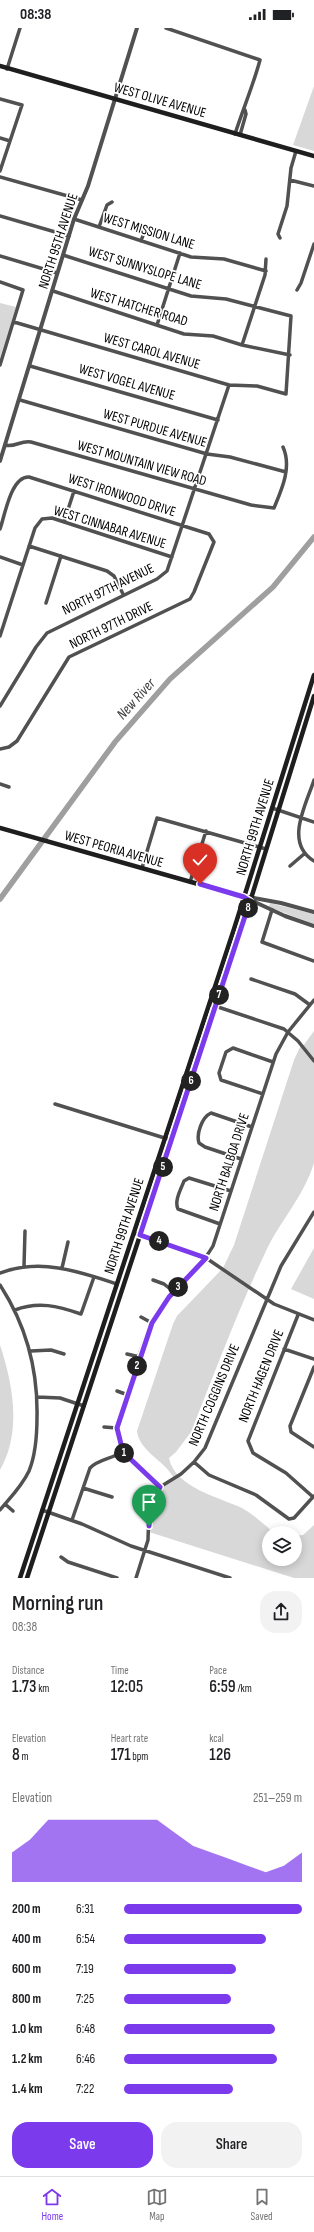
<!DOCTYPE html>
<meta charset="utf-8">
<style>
:root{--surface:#fff;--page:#f2f2f2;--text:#202124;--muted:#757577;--line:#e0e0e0;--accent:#7c3aed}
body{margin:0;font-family:"Sofia Sans Condensed",sans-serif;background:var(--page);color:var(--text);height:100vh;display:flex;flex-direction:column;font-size:15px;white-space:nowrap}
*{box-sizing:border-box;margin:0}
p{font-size:13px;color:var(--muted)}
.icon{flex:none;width:22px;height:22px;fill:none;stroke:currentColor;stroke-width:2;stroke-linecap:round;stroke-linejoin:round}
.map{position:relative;height:1550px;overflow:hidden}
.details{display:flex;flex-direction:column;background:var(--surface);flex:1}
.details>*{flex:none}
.fabs{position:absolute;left:262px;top:1498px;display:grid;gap:8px}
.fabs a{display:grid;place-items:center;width:40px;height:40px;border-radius:50%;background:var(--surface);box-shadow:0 2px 10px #0003;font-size:20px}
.pin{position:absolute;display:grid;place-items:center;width:34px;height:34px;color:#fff;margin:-41px -17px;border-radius:50% 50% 50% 0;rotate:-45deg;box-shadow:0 0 4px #0007}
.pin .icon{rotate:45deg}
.km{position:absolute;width:20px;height:20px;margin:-10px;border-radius:50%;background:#222;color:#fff;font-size:11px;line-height:20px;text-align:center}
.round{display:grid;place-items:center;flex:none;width:42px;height:42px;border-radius:16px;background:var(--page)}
.headline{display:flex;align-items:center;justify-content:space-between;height:68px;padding:0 12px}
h1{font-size:22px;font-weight:600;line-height:30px}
.metrics{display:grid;grid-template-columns:repeat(3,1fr);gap:6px;height:68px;padding:4px 12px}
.metrics div{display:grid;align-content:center}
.metrics b{font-size:17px;font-weight:600}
.metrics small{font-size:11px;font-weight:400}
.metrics p{font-size:11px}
.chart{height:112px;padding:8px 12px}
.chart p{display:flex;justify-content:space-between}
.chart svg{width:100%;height:72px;margin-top:4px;fill:var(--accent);opacity:.7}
.primary-button{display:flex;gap:8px;margin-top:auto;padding:8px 12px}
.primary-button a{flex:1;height:46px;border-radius:16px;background:var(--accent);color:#fff;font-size:16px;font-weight:600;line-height:46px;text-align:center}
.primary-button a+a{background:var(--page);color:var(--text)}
ul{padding:0 12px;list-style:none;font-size:13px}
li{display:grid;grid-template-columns:64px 48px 1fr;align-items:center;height:30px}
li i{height:10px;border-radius:5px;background:var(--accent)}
.status{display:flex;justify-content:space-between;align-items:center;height:28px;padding:0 20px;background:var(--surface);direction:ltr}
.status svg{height:11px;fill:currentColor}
.menu{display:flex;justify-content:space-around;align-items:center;height:56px;border-top:1px solid var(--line);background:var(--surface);font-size:11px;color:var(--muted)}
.menu a{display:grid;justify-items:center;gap:2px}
.menu .selected{color:var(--accent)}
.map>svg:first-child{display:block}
</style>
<div class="status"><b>08:38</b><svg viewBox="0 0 49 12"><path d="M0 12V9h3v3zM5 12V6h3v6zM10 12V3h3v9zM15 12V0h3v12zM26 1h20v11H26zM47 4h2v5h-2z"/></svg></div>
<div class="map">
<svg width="314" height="1550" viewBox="0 0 314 1550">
<rect width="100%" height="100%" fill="#fff"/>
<path fill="#d8d8d8" d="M314 58V123L293 117Z
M0 275 16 279 0 330Z
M270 875 314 886V896L269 879Z
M314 1003V1135C304 1168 280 1193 266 1223 238 1282 215 1344 191 1404L176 1424 169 1430C174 1459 221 1470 242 1480 254 1487 264 1496 274 1505H269V1531H295V1508L303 1507 314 1497V1550H294L149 1504V1486L154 1466 174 1450C165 1433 139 1423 137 1403L173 1296 177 1288 223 1240 234 1217 294 1032 301 1017 303 1018Z
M314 1220V1271L291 1261Z
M0 1317C13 1356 22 1404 0 1442Z"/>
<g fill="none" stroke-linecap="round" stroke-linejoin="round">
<path stroke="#9f9f9f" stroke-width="5.5" d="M0 871 115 714 170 651 273 559 314 509"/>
<path stroke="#515151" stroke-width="3.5" d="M166 0 260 32C253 58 243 81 235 106
M7 41 20 0
M0 71 22 77 0 143
M240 107 246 86 245 82
M0 110 10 113
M0 149 82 172
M290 152 314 158
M0 188 69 208
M74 191 191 229 224 231 266 243
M99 199 107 177 112 174
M280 210 278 206 287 178 291 140 296 123
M141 213 145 202 149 199
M0 228 57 245
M0 254 23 262 0 337
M297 262 301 255 314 216
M53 263 184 306 213 308 242 317 290 327
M14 294 229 357 257 358 286 366 291 288 226 271 191 268 63 227
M157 297 180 225
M242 317 265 247 266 231
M30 338 218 392
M20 372 207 426 230 429 286 444
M5 417C14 420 21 412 31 414L251 477 274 480C282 461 292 439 283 419
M64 494 74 463
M0 501C5 487 11 448 29 449L209 506 214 514 194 564 190 571 69 629 17 713 9 719 0 721
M29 518 107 543 114 548 123 566
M0 529 23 537
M46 575 61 528
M0 608 35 500 42 491 52 490 172 529
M0 678 36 619 47 605 157 551 167 543 229 357
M314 752C306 777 284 815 314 833
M0 756 9 759
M272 780 314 794
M290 838 304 826
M142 840 157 790 266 821
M190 854 206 803
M272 882 262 914 314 933
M251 951 295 966 310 977
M209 976 284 1001 298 1013 314 1033
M263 1066 221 1052 219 1045 226 1024 233 1020 273 1034
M55 1076 171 1112
M241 1131 205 1119 199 1115C196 1106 202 1089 211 1085L252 1099
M220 1196 178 1181C174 1173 181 1161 184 1153L189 1150 231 1163
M134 1205 206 1230 274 1276 314 1292
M24 1238 25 1203
M62 1240 68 1214
M0 1245C40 1230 78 1243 117 1256
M153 1252 164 1256 174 1264
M0 1257C26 1297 38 1341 37 1389 37 1407 36 1426 29 1443 22 1458 10 1470 0 1482
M15 1282C38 1273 58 1278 81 1286L94 1249
M298 1287 248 1413 253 1425 286 1445 313 1469
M141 1289 152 1295
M284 1321 314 1331
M31 1323 51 1322 64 1326
M127 1326 140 1329
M314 1339 290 1398 291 1404 314 1419
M117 1363 128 1367
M37 1369 60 1370 84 1378
M104 1399 117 1400
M194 1434 209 1447 256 1467 289 1491 294 1490 314 1468
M160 1459C142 1443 112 1423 119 1395 129 1363 141 1310 158 1283 174 1259 199 1243 213 1218L276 1026 288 1004 314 972
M83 1460 112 1469
M5 1476 13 1483
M42 1482 82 1496 131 1518 230 1550
M72 1492 90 1440C98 1431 113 1431 123 1423
M61 1529 68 1534 117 1550
M136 1550 148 1512 149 1480 152 1470 160 1459 181 1446 194 1434 205 1420 281 1238 314 1184"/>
<path stroke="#515151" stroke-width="4" d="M0 433 74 191 88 158 137 0
M244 869 285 888 314 898
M249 869 281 875 314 884"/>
<path stroke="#1e1e1e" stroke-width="4.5" d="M0 38 314 128
M0 800 244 869
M20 1550 234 901 314 647
M27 1550 249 877 314 668"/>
</g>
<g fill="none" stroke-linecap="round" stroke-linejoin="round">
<g stroke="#fff" stroke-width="8">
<path id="route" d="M149 1498 150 1474 160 1459 123 1424 117 1400 152 1295 169 1269 206 1230 140 1207 250 873 244 869 200 856"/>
</g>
<use href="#route" stroke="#7c3aed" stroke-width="5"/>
</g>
<g text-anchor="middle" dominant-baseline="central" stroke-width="3.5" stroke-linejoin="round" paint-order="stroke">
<g font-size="14" fill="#000" stroke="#fff">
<text transform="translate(160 72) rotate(16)">WEST OLIVE AVENUE</text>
<text transform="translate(149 203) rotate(17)">WEST MISSION LANE</text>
<text transform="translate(58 213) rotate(-72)">NORTH 95TH AVENUE</text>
<text transform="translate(145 240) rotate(17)">WEST SUNNYSLOPE LANE</text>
<text transform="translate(139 279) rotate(17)">WEST HATCHER ROAD</text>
<text transform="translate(152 323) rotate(16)">WEST CAROL AVENUE</text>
<text transform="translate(127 354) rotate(16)">WEST VOGEL AVENUE</text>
<text transform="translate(155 400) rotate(16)">WEST PURDUE AVENUE</text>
<text transform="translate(142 435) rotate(16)">WEST MOUNTAIN VIEW ROAD</text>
<text transform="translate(122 467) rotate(18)">WEST IRONWOOD DRIVE</text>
<text transform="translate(110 499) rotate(17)">WEST CINNABAR AVENUE</text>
<text transform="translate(108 561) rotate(-26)">NORTH 97TH AVENUE</text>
<text transform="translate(111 597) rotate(-26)">NORTH 97TH DRIVE</text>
<text transform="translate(255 799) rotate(-73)">NORTH 99TH AVENUE</text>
<text transform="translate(114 821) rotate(16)">WEST PEORIA AVENUE</text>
<text transform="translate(229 1134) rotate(-72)">NORTH BALBOA DRIVE</text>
<text transform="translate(124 1198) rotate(-72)">NORTH 99TH AVENUE</text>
<text transform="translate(261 1348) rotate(-68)">NORTH HAGEN DRIVE</text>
<text transform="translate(214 1367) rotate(-67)">NORTH COGGINS DRIVE</text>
</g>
<g font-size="15" font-style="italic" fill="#404040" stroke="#fff">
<text transform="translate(136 671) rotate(-48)">New River</text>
</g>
</g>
</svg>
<div class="fabs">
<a><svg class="icon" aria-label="layers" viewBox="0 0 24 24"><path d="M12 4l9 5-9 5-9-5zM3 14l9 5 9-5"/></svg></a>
</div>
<div class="pin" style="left:149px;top:1498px;background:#1e9e55"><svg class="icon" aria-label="arrive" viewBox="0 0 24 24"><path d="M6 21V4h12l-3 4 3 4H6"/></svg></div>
<div class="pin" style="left:200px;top:856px;background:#d93025"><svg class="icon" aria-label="check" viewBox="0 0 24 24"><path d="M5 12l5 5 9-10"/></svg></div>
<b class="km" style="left:124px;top:1425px">1</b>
<b class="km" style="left:137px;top:1338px">2</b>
<b class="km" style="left:178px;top:1259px">3</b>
<b class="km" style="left:159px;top:1213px">4</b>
<b class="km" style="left:163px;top:1139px">5</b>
<b class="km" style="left:191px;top:1053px">6</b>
<b class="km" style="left:219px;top:967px">7</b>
<b class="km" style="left:248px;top:880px">8</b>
</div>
<section class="details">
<div class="headline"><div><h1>Morning run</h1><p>08:38</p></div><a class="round"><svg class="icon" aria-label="share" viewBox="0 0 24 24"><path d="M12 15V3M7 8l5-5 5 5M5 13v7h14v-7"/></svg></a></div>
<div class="metrics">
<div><p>Distance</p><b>1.73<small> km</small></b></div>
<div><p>Time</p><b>12:05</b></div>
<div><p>Pace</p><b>6:59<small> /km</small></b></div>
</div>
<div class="metrics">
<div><p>Elevation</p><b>8<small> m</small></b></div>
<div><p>Heart rate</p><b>171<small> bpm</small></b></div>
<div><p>kcal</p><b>126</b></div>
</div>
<div class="chart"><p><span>Elevation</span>251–259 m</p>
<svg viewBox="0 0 160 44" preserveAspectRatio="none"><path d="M0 44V26L10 18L20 6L30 6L40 6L50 6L60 6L70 6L80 6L90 14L100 22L110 26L120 30L130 34L140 38L150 34L160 26V44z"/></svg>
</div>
<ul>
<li><b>200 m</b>6:31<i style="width:100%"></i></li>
<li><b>400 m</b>6:54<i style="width:80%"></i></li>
<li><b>600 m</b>7:19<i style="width:63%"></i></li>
<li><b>800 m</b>7:25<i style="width:60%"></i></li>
<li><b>1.0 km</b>6:48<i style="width:85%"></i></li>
<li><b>1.2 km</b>6:46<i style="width:86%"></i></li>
<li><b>1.4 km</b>7:22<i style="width:61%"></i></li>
</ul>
<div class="primary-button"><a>Save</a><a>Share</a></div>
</section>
<nav class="menu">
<a class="selected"><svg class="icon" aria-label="home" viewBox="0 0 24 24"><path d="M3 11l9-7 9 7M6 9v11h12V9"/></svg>Home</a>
<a><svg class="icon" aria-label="map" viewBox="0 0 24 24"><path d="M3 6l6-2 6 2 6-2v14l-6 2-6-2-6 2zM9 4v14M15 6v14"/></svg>Map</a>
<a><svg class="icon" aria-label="saved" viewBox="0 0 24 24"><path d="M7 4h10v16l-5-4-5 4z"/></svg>Saved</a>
</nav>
